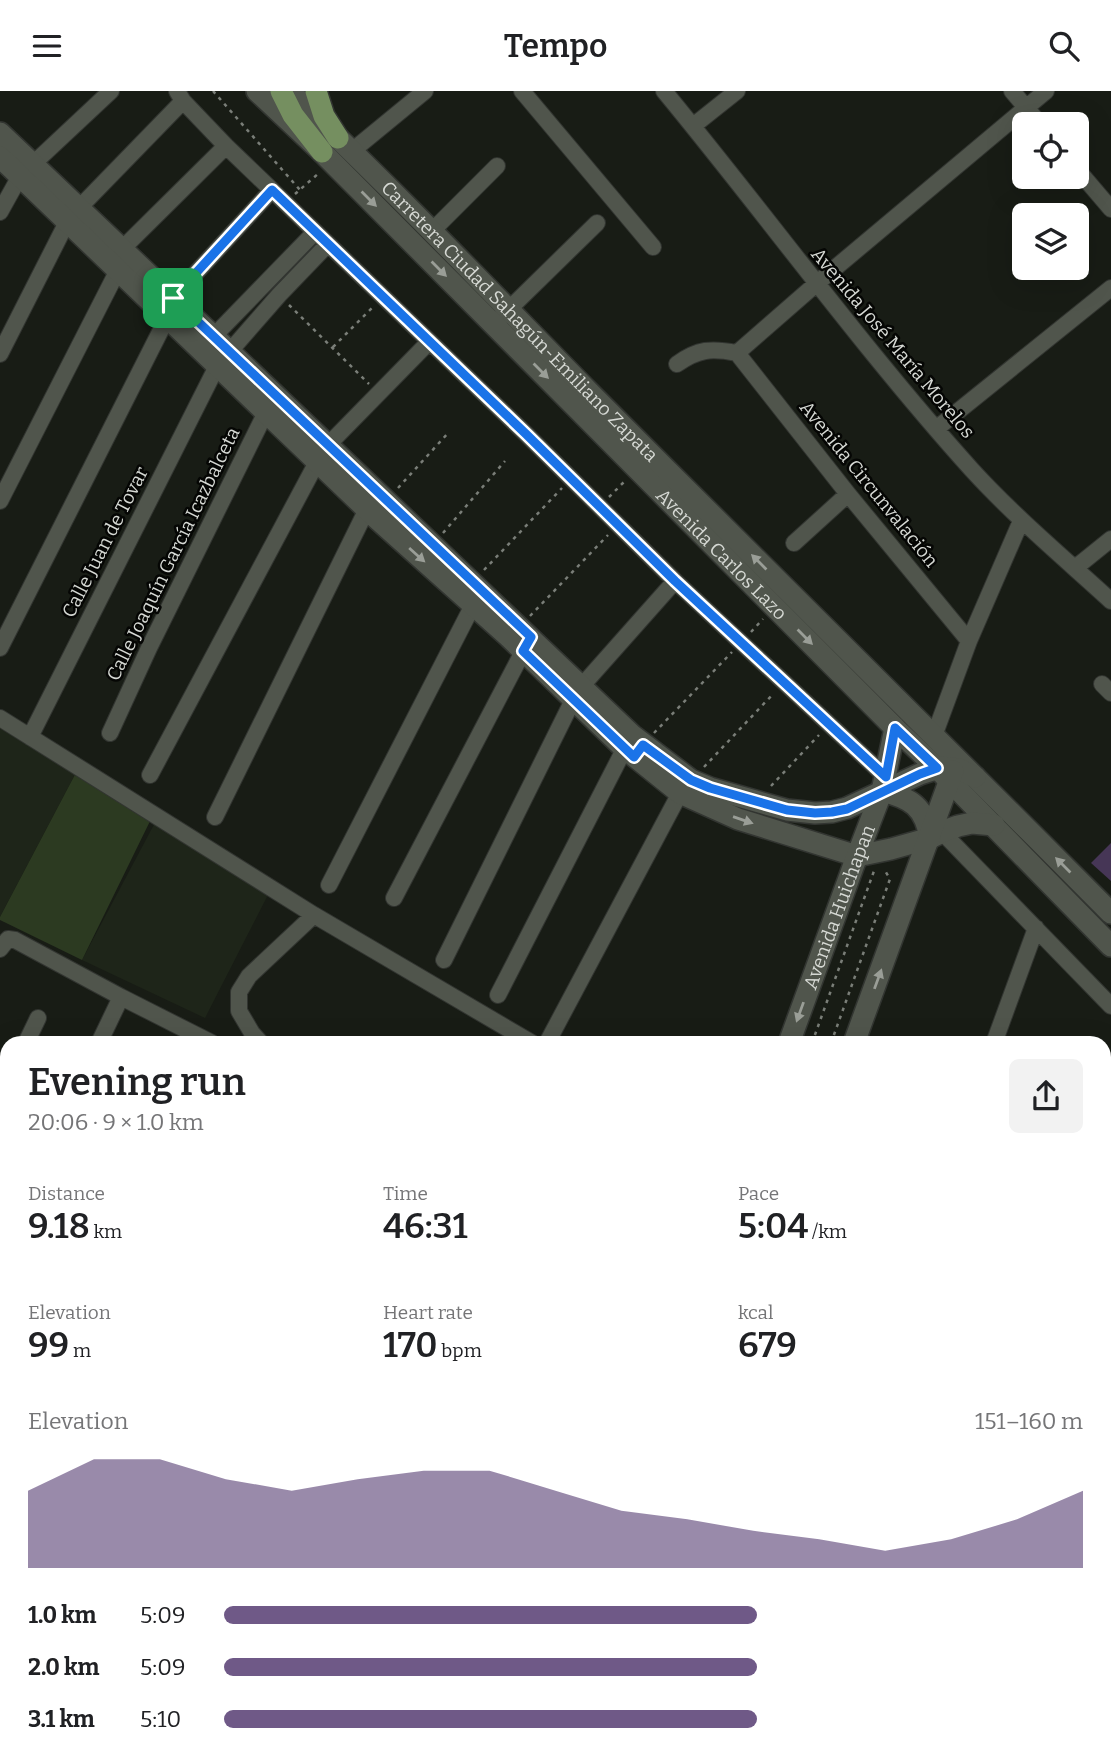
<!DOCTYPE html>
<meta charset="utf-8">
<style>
:root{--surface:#fff;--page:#f2f2f2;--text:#202124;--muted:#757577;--accent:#6f5987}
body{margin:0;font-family:Bitter,serif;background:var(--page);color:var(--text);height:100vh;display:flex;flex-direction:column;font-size:26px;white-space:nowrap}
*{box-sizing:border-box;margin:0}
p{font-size:23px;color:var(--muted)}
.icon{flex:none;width:38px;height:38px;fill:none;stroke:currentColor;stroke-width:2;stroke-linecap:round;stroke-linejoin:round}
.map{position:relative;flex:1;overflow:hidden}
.panel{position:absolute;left:0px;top:945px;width:1111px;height:726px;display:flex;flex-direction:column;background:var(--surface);border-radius:21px 21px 0 0;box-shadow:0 7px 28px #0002}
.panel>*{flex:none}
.buttons{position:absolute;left:1012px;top:21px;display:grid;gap:14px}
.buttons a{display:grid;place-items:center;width:77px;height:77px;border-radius:10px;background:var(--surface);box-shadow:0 7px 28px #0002;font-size:35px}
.pin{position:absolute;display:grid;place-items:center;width:60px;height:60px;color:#fff;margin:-30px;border-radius:14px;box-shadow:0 4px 10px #0006}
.round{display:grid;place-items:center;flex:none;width:74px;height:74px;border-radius:10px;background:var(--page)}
.head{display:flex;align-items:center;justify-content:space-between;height:119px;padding:0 28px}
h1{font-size:38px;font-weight:600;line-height:52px}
.stats{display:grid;grid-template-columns:repeat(3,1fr);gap:10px;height:119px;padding:7px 28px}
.stats div{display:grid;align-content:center}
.stats b{font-size:35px;font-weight:600}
.stats small{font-size:19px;font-weight:400}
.stats p{font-size:19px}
.chart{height:196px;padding:14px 28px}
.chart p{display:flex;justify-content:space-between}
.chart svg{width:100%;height:126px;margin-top:7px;fill:var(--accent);opacity:.7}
ul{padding:0 28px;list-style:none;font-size:23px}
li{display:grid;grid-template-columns:112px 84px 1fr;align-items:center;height:52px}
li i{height:18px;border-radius:9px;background:var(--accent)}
header{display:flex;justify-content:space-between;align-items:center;height:91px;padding:0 28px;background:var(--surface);font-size:32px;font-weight:600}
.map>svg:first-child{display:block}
</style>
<header><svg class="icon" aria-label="menu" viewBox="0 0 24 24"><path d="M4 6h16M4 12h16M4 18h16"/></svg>Tempo<svg class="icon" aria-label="search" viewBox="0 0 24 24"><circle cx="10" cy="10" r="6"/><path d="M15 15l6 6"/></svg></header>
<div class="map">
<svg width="1111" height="1670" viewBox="0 0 1111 1670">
<rect width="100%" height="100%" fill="#181c15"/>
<path fill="#1e2519" d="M0 624 79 676 0 826Z
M158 726 271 798 205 927 82 869Z"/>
<path fill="#2c3a21" d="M79 676 154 722 82 869 0 829V826Z
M0 1406 7 1410V1550L0 1546Z
M240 1664H503L514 1670H250Z"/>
<path fill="#463656" d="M1111 752V790L1091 772Z"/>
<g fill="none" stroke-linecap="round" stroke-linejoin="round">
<g stroke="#323531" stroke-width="18">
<path id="street" d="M177 0 183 10 226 55 526 343 675 490 886 686
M522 0 653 156
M664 0C768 126 863 258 972 379 1015 426 1064 467 1111 510
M1012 0 1040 33
M693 35 737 0
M352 60 425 0
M33 73 111 0
M1076 77 1111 118
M79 117 183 10
M0 121 20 85
M432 140 497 75
M123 157 226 55
M173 207 272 99
M501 226 597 132
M213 246 315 141
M737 262 816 193 1046 0
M737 262 848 403 969 550
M0 263 67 131
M677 273C698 258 711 257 737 262
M936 338 1111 197
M328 354 429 251
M0 410 118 179
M794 452 848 403
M1075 477 1111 448
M0 557 167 227
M1102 593 1111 602
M0 627 314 824 532 952
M110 642 149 557 266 321 272 313
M934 645 969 550 1021 430
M30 646 217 275 279 204 328 153
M150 684 317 371
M215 726 367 418
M942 741 1111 915
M329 794 473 514
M394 807 528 551
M0 858 8 848 15 849 121 906 212 952
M444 869 573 609 588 588 675 490
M498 904 629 649
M26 952 38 927
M99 952 121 906
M261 952 252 942 239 920V901L249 885 314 824
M547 952 680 702 685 696
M994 952 1036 837
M0 1006 7 991
M1104 1033 1111 1017
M1104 1137H1111
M0 1149 7 1136
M1104 1253 1111 1254
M0 1292 7 1278
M1104 1327 1111 1317
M0 1402 7 1405
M1104 1436 1111 1426
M1104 1478 1111 1483
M0 1563 7 1566
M0 1621 7 1608
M190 1664 202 1670
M49 1670 52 1664
M118 1670 121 1664
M735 1670 737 1664
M867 1670 869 1664
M1005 1670 1007 1664"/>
</g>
<g stroke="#323531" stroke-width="24">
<g id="secondary">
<path id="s1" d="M257 0 322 61 895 637 937 677 1111 855"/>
<path id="s2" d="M289 0C392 97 490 200 590 302 763 476 938 648 1111 822"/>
<path d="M0 42 632 644 691 689 710 697 787 719 815 722 832 721 847 717 920 683 942 676 959 678 975 686"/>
<path d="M0 66 375 426 509 546 624 657 680 702 738 728 857 765 891 758 930 747 944 740 958 735 972 732 994 734"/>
<path d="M882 700C911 707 925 716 930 747"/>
<path id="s3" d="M789 952 857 765 882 700 895 637"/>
<path d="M854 952 953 680"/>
<path d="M535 1670 537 1664"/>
<path d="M592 1670 594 1664"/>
</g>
</g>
<g stroke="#323531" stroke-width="24">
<path id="primary" d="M281 0 293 24 322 61
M316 0 324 25 338 47"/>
</g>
<path stroke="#7a7e78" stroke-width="2.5" stroke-dasharray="3.5 5" stroke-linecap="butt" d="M213 0 300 99
M295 103 319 82
M289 214 369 293
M333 256 373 216
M398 397 449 341
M609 406 624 391
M443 442 505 370
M484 479 562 397
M530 525 608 444
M751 541 763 528
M654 642 732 561
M704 676 774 602
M771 695 819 644
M812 952 874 780
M831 952 890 788 884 778
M0 1098 7 1101
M564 1664 565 1666 570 1664"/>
<use href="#street" stroke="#50554c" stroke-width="16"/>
<use href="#secondary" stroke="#50554c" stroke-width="21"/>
<use href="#primary" stroke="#758f60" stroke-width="21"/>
</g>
<defs><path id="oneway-solid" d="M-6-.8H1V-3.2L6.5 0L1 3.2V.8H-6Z" transform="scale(1.75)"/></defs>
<g fill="#9a9e97">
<use href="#oneway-solid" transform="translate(369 108) rotate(45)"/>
<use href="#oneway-solid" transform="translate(439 178) rotate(45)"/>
<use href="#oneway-solid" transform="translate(541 280) rotate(45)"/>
<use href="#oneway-solid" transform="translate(417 464) rotate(42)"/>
<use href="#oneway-solid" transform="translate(759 471) rotate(-135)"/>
<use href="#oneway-solid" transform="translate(805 546) rotate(45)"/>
<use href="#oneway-solid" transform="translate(743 729) rotate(19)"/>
<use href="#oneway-solid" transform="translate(1063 774) rotate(-135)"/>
<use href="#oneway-solid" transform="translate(878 888) rotate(-70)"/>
<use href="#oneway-solid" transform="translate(800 921) rotate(110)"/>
</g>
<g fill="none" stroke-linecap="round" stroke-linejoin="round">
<g stroke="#fff" stroke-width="14">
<path id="route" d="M272 99 526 343 675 490 886 686 895 637 937 677 920 683 847 718 832 721 815 722 787 719 710 697 691 689 643 654 634 666 523 560 531 546 173 207Z"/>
</g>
<use href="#route" stroke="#1a73e8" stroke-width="9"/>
</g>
<g text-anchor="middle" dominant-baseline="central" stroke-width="5" stroke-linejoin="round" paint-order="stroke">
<g font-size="19" fill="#d6d9d4" stroke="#050604">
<text stroke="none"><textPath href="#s2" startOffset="326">Carretera Ciudad Sahagún-Emiliano Zapata</textPath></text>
<text transform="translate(893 252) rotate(50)">Avenida José María Morelos</text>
<text transform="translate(869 393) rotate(51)">Avenida Circunvalación</text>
<text transform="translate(105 451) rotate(-63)">Calle Juan de Tovar</text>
<text stroke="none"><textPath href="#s1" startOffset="656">Avenida Carlos Lazo</textPath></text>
<text transform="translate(173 463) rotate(-64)">Calle Joaquín García Icazbalceta</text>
<text stroke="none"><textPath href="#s3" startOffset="145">Avenida Huichapan</textPath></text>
</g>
</g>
</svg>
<div class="buttons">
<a><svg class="icon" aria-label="locate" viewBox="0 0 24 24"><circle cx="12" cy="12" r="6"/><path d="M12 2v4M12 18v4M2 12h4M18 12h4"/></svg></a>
<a><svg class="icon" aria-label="layers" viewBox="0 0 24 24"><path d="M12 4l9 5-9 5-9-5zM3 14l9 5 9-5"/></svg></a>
</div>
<div class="pin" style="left:173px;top:207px;background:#1e9e55"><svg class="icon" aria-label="arrive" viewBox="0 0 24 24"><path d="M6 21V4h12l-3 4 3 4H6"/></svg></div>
<section class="panel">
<div class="head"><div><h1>Evening run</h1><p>20:06 · 9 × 1.0 km</p></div><a class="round"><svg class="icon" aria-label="share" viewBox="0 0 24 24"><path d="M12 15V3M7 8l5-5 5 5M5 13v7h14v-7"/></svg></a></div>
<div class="stats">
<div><p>Distance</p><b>9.18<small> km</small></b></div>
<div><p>Time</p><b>46:31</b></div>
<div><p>Pace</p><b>5:04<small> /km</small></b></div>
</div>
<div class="stats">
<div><p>Elevation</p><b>99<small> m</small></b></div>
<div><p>Heart rate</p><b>170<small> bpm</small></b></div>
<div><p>kcal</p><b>679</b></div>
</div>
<div class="chart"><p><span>Elevation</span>151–160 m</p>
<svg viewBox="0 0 160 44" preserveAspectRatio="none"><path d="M0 44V17L10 6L20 6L30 13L40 17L50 13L60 10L70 10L80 17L90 24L100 27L110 31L120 34L130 38L140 34L150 27L160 17V44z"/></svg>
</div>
<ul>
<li><b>1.0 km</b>5:09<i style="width:62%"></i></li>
<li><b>2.0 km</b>5:09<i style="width:62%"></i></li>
<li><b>3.1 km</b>5:10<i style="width:62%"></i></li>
</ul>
</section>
</div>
